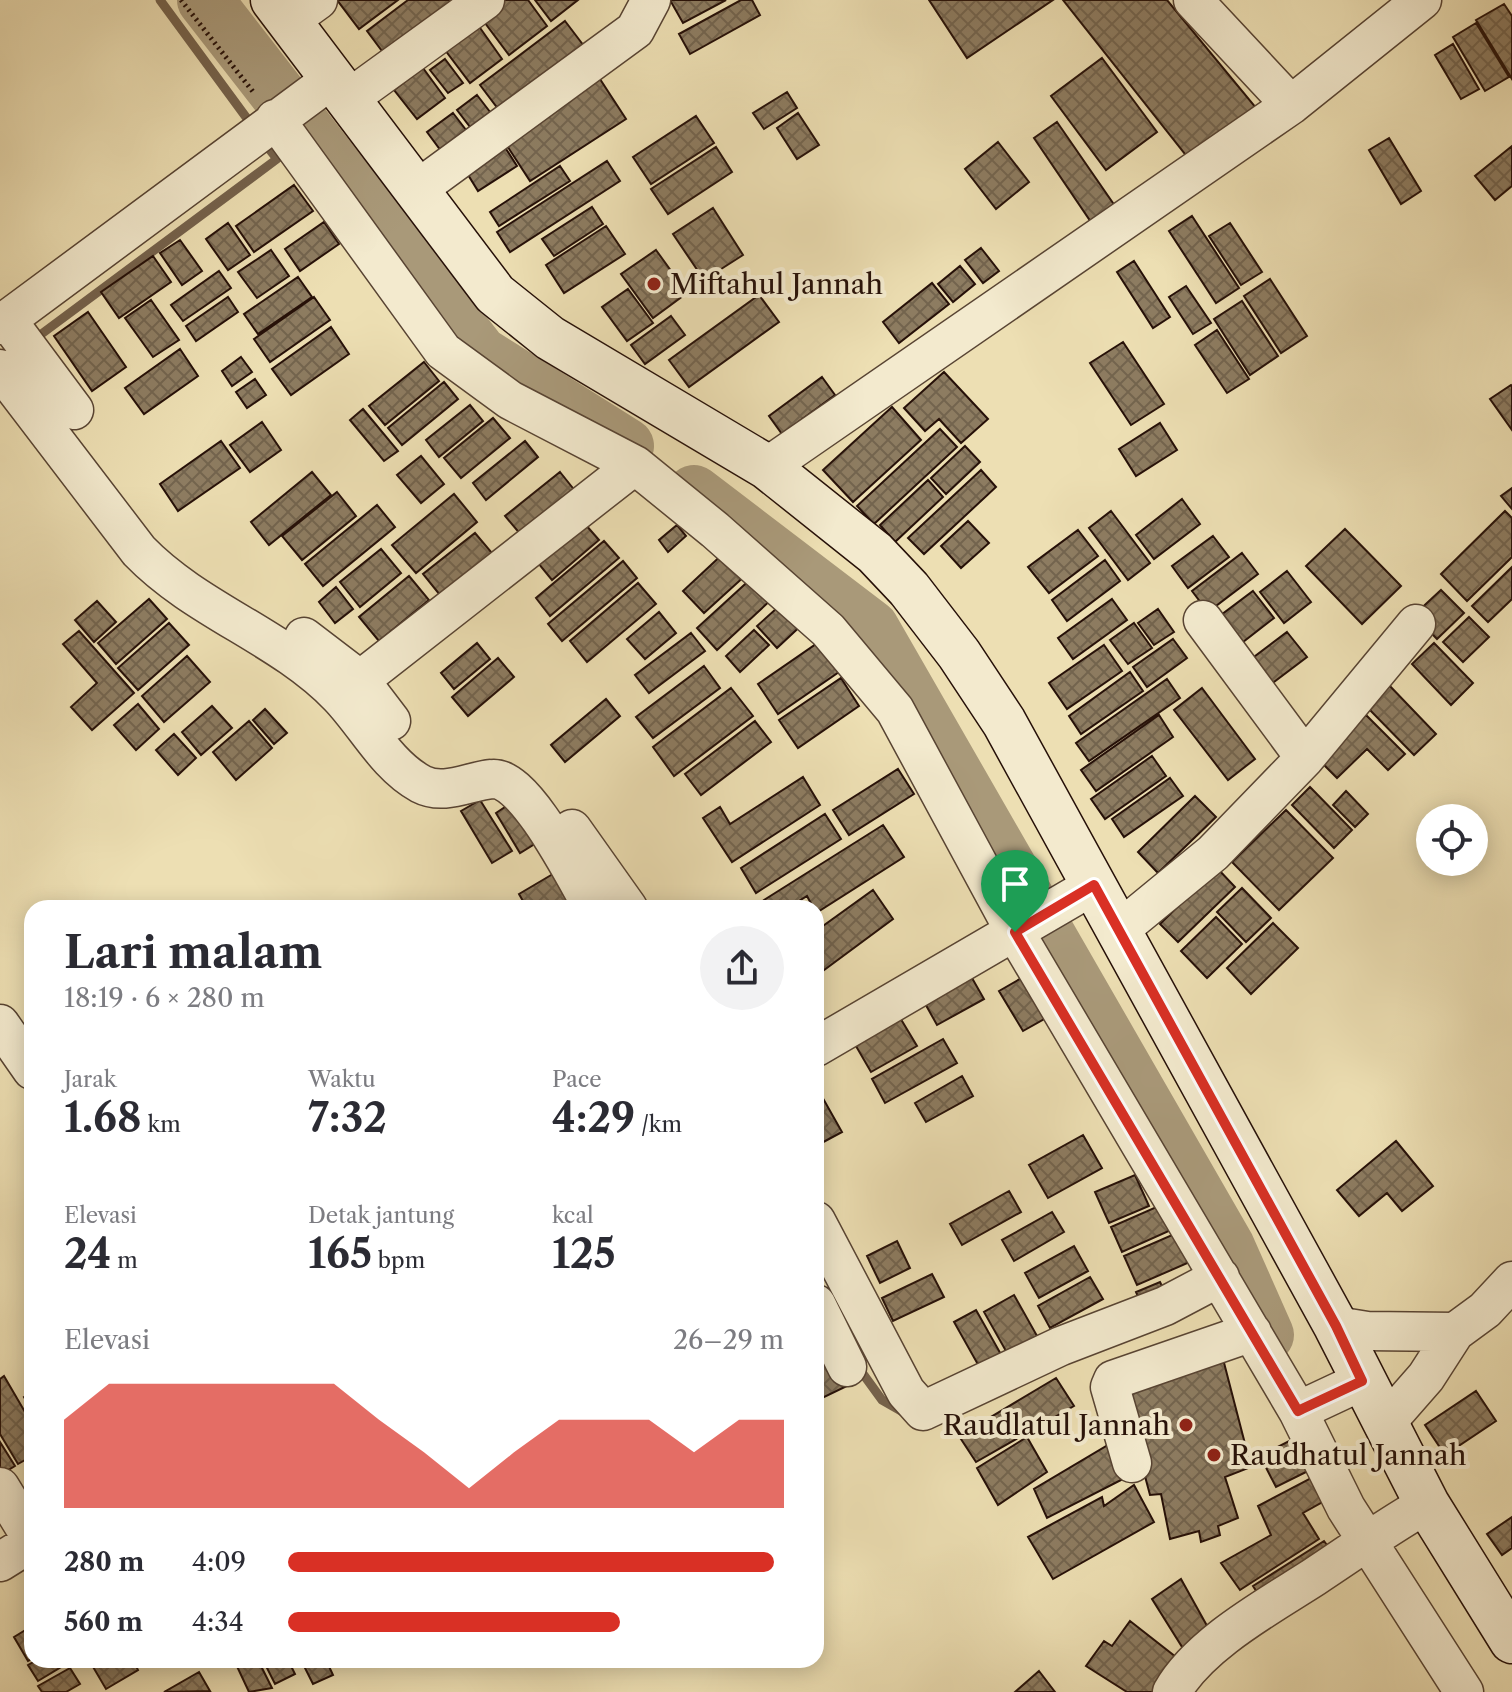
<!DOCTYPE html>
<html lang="id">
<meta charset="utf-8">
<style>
:root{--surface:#fff;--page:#f2f2f3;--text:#2b2b33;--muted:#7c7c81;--accent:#d93025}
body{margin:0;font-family:"Libre Caslon Text",serif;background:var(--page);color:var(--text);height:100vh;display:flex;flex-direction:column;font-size:30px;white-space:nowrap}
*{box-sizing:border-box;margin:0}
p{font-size:26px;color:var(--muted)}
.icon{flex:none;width:44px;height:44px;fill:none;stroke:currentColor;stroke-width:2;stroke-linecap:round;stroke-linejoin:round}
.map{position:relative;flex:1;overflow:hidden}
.side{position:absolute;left:24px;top:900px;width:800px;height:768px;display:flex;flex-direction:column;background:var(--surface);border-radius:24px;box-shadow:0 4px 20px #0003}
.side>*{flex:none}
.fabs{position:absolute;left:1416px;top:804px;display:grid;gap:16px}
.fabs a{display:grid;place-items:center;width:72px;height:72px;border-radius:50%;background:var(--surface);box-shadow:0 4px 20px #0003;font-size:40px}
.pin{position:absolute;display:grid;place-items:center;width:68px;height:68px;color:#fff;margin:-82px -34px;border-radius:50% 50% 50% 0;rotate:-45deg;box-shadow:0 0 8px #0007}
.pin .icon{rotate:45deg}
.round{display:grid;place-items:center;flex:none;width:84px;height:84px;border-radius:42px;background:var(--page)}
.head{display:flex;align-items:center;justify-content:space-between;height:136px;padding:0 40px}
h1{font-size:44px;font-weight:700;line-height:60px}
.figures{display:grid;grid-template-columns:repeat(3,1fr);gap:12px;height:136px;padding:8px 40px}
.figures div{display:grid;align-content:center}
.figures b{font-size:40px;font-weight:700}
.figures small{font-size:22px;font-weight:400}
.figures p{font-size:22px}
.chart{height:224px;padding:16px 40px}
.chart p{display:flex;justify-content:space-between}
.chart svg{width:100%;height:144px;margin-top:8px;fill:var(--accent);opacity:.7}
ul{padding:0 40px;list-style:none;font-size:26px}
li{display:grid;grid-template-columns:128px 96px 1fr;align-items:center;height:60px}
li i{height:20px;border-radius:10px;background:var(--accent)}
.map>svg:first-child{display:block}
</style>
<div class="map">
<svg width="1512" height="1692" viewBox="0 0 1512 1692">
<defs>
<pattern id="building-cross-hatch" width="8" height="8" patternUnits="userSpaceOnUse" patternTransform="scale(2)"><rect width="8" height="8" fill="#8d7c61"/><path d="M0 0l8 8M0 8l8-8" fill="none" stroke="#73644e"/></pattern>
</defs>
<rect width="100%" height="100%" fill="#eddfb3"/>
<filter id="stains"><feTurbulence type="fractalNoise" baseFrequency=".0025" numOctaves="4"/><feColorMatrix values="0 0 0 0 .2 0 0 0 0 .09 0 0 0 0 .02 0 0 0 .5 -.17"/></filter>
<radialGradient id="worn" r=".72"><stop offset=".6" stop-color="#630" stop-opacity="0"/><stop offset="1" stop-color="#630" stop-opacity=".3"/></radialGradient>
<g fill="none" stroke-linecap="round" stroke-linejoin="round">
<path stroke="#75624c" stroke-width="9" d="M160 0 254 128
M32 341 277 159 262 140
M858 1367 882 1400 903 1412"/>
<path stroke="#a99979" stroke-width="56" d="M205 0 480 354 626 446
M694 493 871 628 1227 1247 1266 1335"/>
</g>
<path fill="url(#building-cross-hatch)" stroke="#261008" stroke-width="2" d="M337 0H398L359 29Z
M408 0H459L388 59 367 31Z
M499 0H528L547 26 509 55 479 15Z
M535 0H578L551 21Z
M670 0H726L683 23Z
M741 0H752L760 15 690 54 679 34Z
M929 0H1053L967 58Z
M1063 0H1167L1257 109 1189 159Z
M1504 4 1512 16V79L1476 20Z
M565 21 587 50 502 114 480 85Z
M1476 23 1509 77 1485 91 1453 37Z
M478 25 502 59 470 83 445 50Z
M1453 44 1479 89 1461 99 1435 55Z
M1102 58 1157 132 1106 170 1051 96Z
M445 59 463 83 448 93 430 70Z
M423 68 445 98 417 119 394 90Z
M598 76 626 119 530 181 502 138Z
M787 92 797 108 764 129 753 113Z
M477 95 497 121 477 136 457 110Z
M453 113 473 139 447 159 427 132Z
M798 113 819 145 797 159 777 128Z
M696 116 714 143 651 184 633 157Z
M1057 122 1115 206 1091 222 1034 138Z
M1389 138 1421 191 1401 204 1369 150Z
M501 141 517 166 478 191 462 165Z
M998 142 1029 182 996 209 965 169Z
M1512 146V186L1495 200 1475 176Z
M716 147 732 172 668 214 651 189Z
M607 161 620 181 510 252 497 232Z
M560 166 570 181 499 226 490 212Z
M294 185 313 211 254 252 236 226Z
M592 207 603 224 554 256 542 239Z
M713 208 743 255 704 280 673 234Z
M1192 216 1239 288 1216 303 1169 231Z
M324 222 339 244 300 271 285 249Z
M228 223 250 255 228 270 206 239Z
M1230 223 1262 272 1241 285 1209 236Z
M606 226 625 254 564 293 546 265Z
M180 240 202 271 182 285 160 253Z
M981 248 999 271 983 283 965 260Z
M271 250 289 276 257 298 238 272Z
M656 250 687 293 653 318 621 274Z
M153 256 171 282 119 318 101 292Z
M1134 261 1170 317 1153 328 1117 272Z
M960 266 975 284 953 302 938 284Z
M219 271 231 288 183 321 171 305Z
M298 277 312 297 258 334 244 314Z
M1270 279 1307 336 1281 353 1244 296Z
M932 283 949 304 899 343 883 322Z
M1186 286 1211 323 1193 334 1169 297Z
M628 289 653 323 627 341 602 307Z
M759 295 779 322 689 387 669 360Z
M228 297 238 312 196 341 186 326Z
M314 297 330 320 270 362 254 339Z
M151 300 179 340 153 357 125 318Z
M1242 301 1278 356 1250 375 1214 319Z
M88 312 126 367 92 391 54 336Z
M671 316 685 335 645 364 631 345Z
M331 327 349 354 291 395 272 369Z
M1217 330 1249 379 1227 393 1195 345Z
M1123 342 1164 404 1131 425 1090 363Z
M180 349 198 376 144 414 125 388Z
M241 357 252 372 232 386 222 371Z
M424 362 439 381 385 425 369 406Z
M944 372 988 419 961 443 939 419 925 431 904 408Z
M822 377 835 395 782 434 769 416Z
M255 379 266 395 247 408 236 392Z
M444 382 458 399 402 445 388 428Z
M1511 385 1512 386V430L1490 399Z
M470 405 483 421 439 457 426 440Z
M892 407 921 440 853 502 823 470Z
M363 409 398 451 384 461 350 420Z
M493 418 510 438 461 478 444 458Z
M262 422 281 450 250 472 230 445Z
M1160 423 1177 450 1136 476 1119 449Z
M940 429 957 447 874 524 857 506Z
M221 441 240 468 178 511 160 484Z
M525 441 538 457 486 500 473 483Z
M965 446 980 462 946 494 931 478Z
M421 456 444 484 421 503 397 475Z
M981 470 996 487 924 554 908 538Z
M312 472 331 495 269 545 251 522Z
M560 472 576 492 522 536 505 516Z
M928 480 943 497 895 542 880 525Z
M1512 488V509L1501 496Z
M337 492 356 516 302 560 282 536Z
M454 494 477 522 416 573 392 545Z
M1182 499 1200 524 1154 559 1136 535Z
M377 505 395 527 323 586 305 564Z
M1111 511 1150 563 1128 580 1089 528Z
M1505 511 1512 518V557L1467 601 1441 574Z
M968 521 989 543 961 568 941 546Z
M585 524 599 540 552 580 538 563Z
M677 525 686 536 668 552 659 540Z
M1345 529 1401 586 1362 624 1306 566Z
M1078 530 1098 556 1049 593 1028 567Z
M475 533 492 553 440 595 423 574Z
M1213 536 1229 557 1188 588 1172 566Z
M604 541 619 558 550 616 536 598Z
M381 549 401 573 360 607 340 582Z
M726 551 747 574 704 613 683 591Z
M1242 553 1258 574 1208 612 1192 591Z
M1105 560 1120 581 1067 621 1052 600Z
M623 561 637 578 562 641 548 624Z
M1512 567V599L1488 622 1472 606Z
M1287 571 1311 602 1284 623 1260 592Z
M409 576 429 600 379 641 359 617Z
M754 576 774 597 717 650 697 628Z
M638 583 656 604 587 662 570 641Z
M336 587 353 609 335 623 319 602Z
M1441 590 1464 613 1437 639 1414 615Z
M1253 591 1274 618 1234 649 1213 621Z
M149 599 167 619 116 664 98 643Z
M1112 599 1127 620 1073 659 1058 638Z
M786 600 806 621 777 648 757 626Z
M97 601 116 622 94 642 75 620Z
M1158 609 1174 632 1154 645 1138 623Z
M659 612 676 633 645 659 627 639Z
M1469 617 1489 637 1463 662 1443 642Z
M169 623 189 645 138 690 118 668Z
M1134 623 1152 648 1128 664 1110 640Z
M754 630 769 645 740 672 726 656Z
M79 631 134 693 92 730 71 707 97 683 63 644Z
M1287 632 1307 657 1266 688 1246 663Z
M691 633 705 651 649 693 635 675Z
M1173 639 1187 658 1147 687 1133 667Z
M819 642 839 672 778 714 758 684Z
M477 643 490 659 454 689 441 673Z
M1434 643 1473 683 1451 705 1412 664Z
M1104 645 1122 671 1067 709 1049 683Z
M187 656 210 682 164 722 142 696Z
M498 658 514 677 468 716 452 697Z
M704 666 720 688 653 738 636 717Z
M1130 672 1143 691 1081 734 1069 716Z
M841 678 859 706 798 748 779 720Z
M1167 679 1180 698 1089 761 1076 743Z
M1387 683 1436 734 1414 755 1365 705Z
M731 688 753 716 674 776 653 747Z
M1202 688 1255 759 1228 780 1174 710Z
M606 699 620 716 565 762 551 745Z
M138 704 159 729 136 750 114 725Z
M212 706 232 728 201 755 182 732Z
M265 709 287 733 274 744 253 720Z
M1159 715 1173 737 1096 791 1081 770Z
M1366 715 1405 754 1388 770 1367 749 1337 778 1319 760Z
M249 721 272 748 236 780 213 752Z
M755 721 771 742 701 795 685 774Z
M174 734 196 758 178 775 156 750Z
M1152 756 1166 776 1105 819 1091 799Z
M898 769 914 794 849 835 833 810Z
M803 777 820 805 732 862 703 818 720 807 730 824Z
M1170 778 1183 796 1124 837 1112 819Z
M1310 787 1352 830 1334 848 1292 805Z
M1346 791 1368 814 1355 827 1333 805Z
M1195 796 1216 817 1158 873 1138 852Z
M480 800 512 851 492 863 461 811Z
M514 801 538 842 520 853 496 813Z
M1286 810 1333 858 1279 910 1232 862Z
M825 814 841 839 756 893 741 868Z
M883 825 904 857 816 913 807 896 788 908H769L764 900Z
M563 868 580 897 560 908H527L519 894Z
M1217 868 1235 887 1178 942 1160 924Z
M1242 888 1271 918 1246 942 1217 912Z
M873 890 893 919 816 976V931Z
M1216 917 1242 944 1207 978 1181 951Z
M1273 923 1298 948 1251 994 1227 968Z
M968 971 984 999 937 1025 922 998Z
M1032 972 1055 1013 1023 1031 999 991Z
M899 1016 917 1046 871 1072 853 1041Z
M943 1039 957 1063 885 1103 872 1079Z
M962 1076 973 1096 926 1122 915 1103Z
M816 1086 842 1132 816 1146Z
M1083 1135 1102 1168 1048 1198 1029 1165Z
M1396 1141 1433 1186 1402 1211 1387 1193 1359 1216 1337 1190Z
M1135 1175 1149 1206 1109 1223 1095 1192Z
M1009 1191 1021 1212 962 1245 950 1224Z
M1161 1205 1171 1230 1122 1252 1111 1227Z
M1052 1212 1064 1232 1014 1261 1002 1240Z
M1179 1232 1192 1261 1137 1285 1124 1256Z
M897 1241 910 1268 880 1283 867 1256Z
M1074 1246 1088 1271 1039 1298 1025 1273Z
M932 1274 944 1297 893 1321 882 1298Z
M1090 1277 1103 1299 1050 1328 1038 1306Z
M1160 1282 1168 1299 1144 1310 1136 1292Z
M1014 1295 1041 1343 1011 1360 984 1312Z
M976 1310 1007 1365 985 1377 954 1322Z
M832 1346 851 1384 816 1401V1354Z
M1222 1355 1251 1467 1225 1477 1238 1518 1218 1526 1220 1535 1201 1542 1199 1531 1170 1539 1161 1494 1150 1495 1120 1383Z
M4 1376 32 1424V1456L18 1464 0 1434V1379Z
M1056 1378 1074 1406 976 1462 959 1436Z
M1476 1391 1496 1421 1445 1455 1425 1425Z
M32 1392V1410L24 1397Z
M1027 1437 1047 1472 998 1505 977 1468Z
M1293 1439 1312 1469 1276 1487 1260 1456Z
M0 1442 15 1466 0 1475Z
M1108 1445 1123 1479 1047 1518 1034 1489Z
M1313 1477 1326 1500 1303 1513 1319 1539 1240 1590 1221 1563 1271 1535 1258 1506Z
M1134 1485 1154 1522 1053 1579 1028 1537 1102 1497 1104 1506Z
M1512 1517V1548L1502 1555 1487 1534Z
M1324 1541 1335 1556 1264 1603 1253 1586Z
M1181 1579 1211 1633 1184 1650 1152 1599Z
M1130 1621 1181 1661 1158 1692H1127L1086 1666 1104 1641 1112 1646Z
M32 1626V1659L28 1661 14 1637Z
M37 1660H64L66 1664 38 1681 28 1665Z
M89 1660H133L138 1670 106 1689Z
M234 1660H258L272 1688 249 1692Z
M263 1660H288L295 1674 275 1684Z
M301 1660H326L333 1675 313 1684Z
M70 1668 80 1684 66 1692H42L38 1686Z
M1039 1671 1055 1692H1015Z
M199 1672 210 1691 164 1692Z"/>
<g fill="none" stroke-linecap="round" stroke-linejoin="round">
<g stroke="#584433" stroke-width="41">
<path id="street" d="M1193 0 1291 105
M289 21 318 0
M347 100 485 0
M275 119 443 351 510 400 635 465 715 530 828 630 895 710 1015 932 1298 1411 1346 1508 1464 1692
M415 191 635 30 651 0
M7 320 74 410
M0 325 332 79
M0 369 139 551C197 611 281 636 339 696 366 724 386 765 421 784 444 796 469 781 492 779 525 775 577 881 593 908
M767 467 1291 105 1422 0
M1203 620 1305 758
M304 637 359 679 391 721
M341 695 635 465
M572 829 628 908
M1118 931 1213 853 1305 758 1416 624
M0 1024 32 1070
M816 1047 1094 885
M816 1221 906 1392 923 1411 1061 1346 1165 1306 1220 1277
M816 1304 847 1367
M1336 1326 1367 1331 1455 1332
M1298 1411 1362 1381
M1384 1425 1426 1377 1455 1332 1485 1310 1512 1281
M1132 1463 1110 1387 1113 1380 1252 1332
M0 1487 32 1539
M0 1562 32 1542
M1172 1692C1199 1644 1269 1606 1314 1577 1352 1552 1388 1526 1427 1504"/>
</g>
<g stroke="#261008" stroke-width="47">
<path id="secondary" d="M273 0 495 294 550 338 767 467 875 553 909 589 959 654 1004 722 1336 1326 1427 1504 1512 1641"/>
</g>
<path stroke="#261008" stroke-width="5" stroke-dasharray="2 4" stroke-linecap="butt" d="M181 0 254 93"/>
<use href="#street" stroke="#f3eace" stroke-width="38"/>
<use href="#secondary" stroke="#f3eace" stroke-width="44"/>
</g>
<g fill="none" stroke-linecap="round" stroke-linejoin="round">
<g stroke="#fff" stroke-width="16">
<path id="route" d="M1094 885 1336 1326 1362 1381 1302 1409 1298 1411 1015 932Z"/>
</g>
<use href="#route" stroke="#d93025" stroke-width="10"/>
</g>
<g fill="#8f2418" stroke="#f3eace" stroke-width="3">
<circle cx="654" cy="284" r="8"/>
<circle cx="1186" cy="1425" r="8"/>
<circle cx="1214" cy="1455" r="8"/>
</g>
<g text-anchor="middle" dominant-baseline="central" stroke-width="8" stroke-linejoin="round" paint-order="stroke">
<g font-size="28" fill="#261008" stroke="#f3eace" text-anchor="start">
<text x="670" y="284">Miftahul Jannah</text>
<text x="1170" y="1425" text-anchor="end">Raudlatul Jannah</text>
<text x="1230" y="1455">Raudhatul Jannah</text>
</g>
</g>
<rect width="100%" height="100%" filter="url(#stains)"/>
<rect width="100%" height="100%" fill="url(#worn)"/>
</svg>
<div class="fabs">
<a><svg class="icon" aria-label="locate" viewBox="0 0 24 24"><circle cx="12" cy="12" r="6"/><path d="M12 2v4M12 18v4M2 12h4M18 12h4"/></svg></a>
</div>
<div class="pin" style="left:1015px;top:932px;background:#1e9e55"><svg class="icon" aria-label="arrive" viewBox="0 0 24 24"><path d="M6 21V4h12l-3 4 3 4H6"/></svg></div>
<section class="side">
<div class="head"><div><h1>Lari malam</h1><p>18:19 · 6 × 280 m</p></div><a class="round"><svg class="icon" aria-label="share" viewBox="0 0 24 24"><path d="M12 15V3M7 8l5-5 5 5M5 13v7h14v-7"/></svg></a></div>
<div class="figures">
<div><p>Jarak</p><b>1.68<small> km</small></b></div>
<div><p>Waktu</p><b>7:32</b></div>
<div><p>Pace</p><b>4:29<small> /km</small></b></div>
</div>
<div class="figures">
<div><p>Elevasi</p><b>24<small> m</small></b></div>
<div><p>Detak jantung</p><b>165<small> bpm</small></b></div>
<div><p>kcal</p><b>125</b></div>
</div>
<div class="chart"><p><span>Elevasi</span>26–29 m</p>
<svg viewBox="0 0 160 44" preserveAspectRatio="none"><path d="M0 44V17L10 6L20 6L30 6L40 6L50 6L60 6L70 17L80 27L90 38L100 27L110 17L120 17L130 17L140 27L150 17L160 17V44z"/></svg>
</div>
<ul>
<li><b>280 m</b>4:09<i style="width:98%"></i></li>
<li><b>560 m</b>4:34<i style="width:67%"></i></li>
</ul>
</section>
</div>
